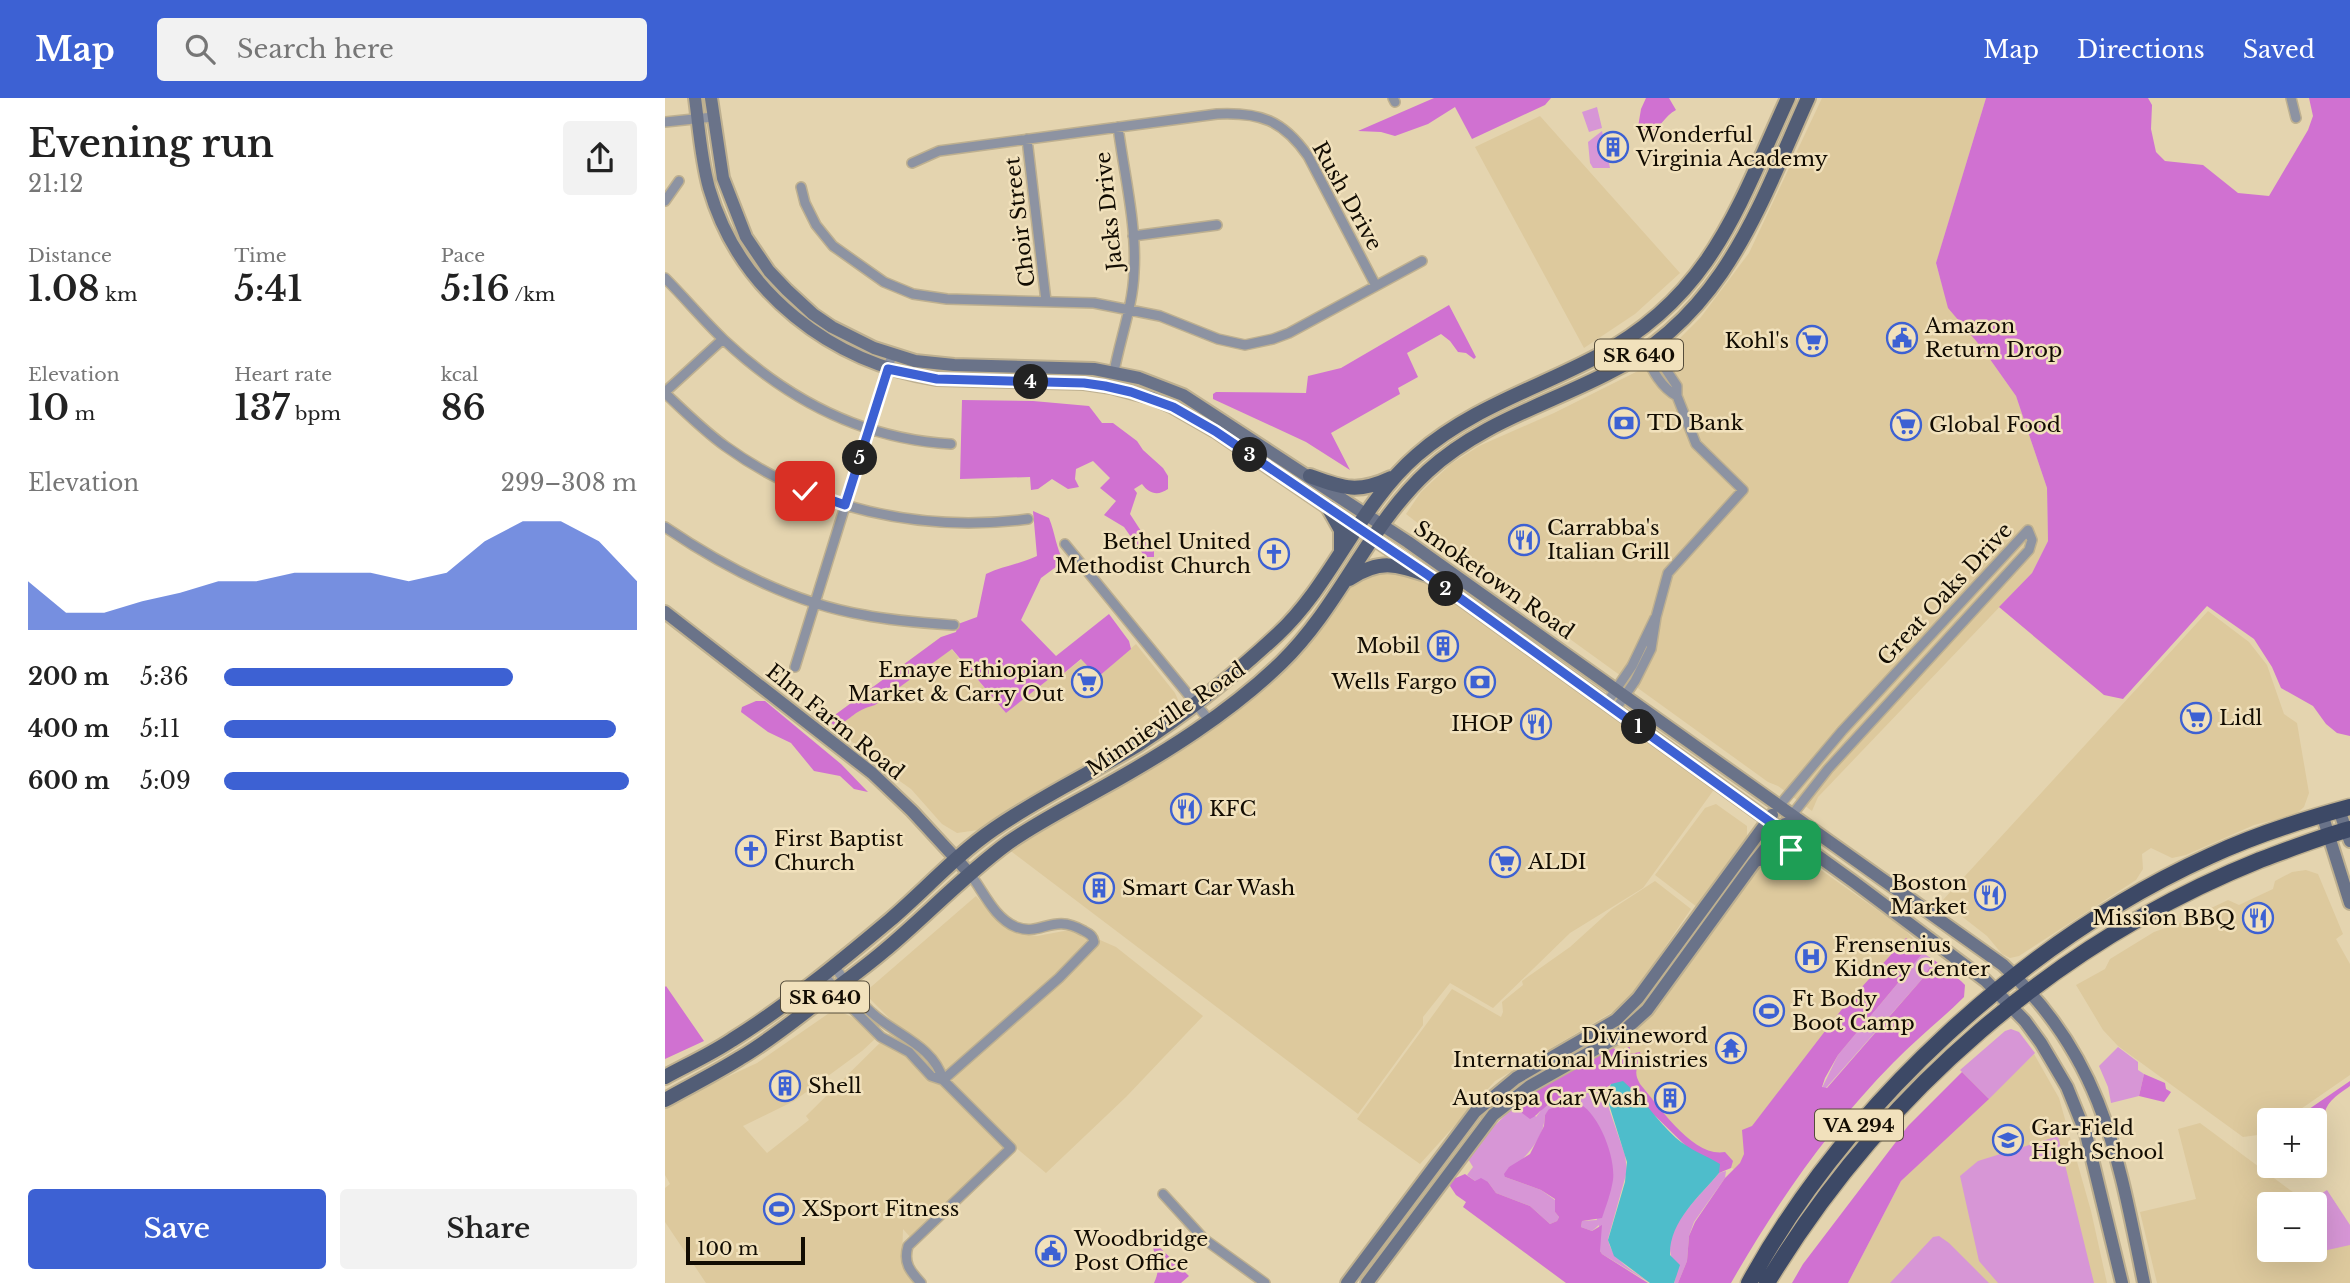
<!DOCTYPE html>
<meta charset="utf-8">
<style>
:root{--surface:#fff;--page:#f2f2f2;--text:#222;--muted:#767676;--accent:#3d61d3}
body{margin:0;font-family:"Libre Baskerville",serif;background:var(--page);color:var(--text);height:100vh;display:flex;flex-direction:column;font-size:26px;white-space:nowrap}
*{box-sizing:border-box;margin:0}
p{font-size:23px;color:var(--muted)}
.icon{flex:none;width:38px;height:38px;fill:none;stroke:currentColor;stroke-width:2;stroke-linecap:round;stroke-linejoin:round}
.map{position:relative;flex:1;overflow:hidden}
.side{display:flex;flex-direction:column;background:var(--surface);width:665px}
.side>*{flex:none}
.fabs{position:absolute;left:1592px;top:1010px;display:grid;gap:14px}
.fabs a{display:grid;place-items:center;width:70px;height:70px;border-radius:7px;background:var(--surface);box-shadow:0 7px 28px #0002;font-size:35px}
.scale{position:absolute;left:21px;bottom:18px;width:119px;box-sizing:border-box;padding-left:7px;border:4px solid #120c02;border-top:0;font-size:19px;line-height:24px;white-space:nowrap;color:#120c02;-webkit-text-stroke:5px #f1e1bc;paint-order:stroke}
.pin{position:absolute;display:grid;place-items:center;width:60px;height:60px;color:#fff;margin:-30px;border-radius:14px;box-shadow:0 4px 10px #0006}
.km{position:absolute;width:35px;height:35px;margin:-18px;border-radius:50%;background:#222;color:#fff;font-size:19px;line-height:35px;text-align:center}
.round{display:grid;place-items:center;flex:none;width:74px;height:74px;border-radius:7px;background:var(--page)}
.head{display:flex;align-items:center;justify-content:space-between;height:119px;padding:0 28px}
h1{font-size:38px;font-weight:600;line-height:52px}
.stats{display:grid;grid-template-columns:repeat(3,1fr);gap:10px;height:119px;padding:7px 28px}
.stats div{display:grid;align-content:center}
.stats b{font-size:35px;font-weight:600}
.stats small{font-size:19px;font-weight:400}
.stats p{font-size:19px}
.chart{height:196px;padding:14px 28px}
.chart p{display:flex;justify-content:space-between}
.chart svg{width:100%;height:126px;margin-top:7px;fill:var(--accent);opacity:.7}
.action{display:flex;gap:14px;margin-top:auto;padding:14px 28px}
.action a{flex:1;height:80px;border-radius:7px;background:var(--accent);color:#fff;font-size:28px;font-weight:600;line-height:80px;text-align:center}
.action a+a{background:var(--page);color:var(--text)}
ul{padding:0 28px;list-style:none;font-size:23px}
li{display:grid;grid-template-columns:112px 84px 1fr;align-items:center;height:52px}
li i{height:18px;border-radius:9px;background:var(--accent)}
header{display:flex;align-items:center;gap:42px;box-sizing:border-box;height:98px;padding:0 35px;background:var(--accent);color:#fff}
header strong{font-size:33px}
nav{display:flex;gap:38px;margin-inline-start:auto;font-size:24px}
.search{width:490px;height:63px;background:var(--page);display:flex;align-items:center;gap:18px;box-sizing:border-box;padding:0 24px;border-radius:7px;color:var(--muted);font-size:26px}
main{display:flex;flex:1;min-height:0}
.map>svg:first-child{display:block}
</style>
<header>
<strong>Map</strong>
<div class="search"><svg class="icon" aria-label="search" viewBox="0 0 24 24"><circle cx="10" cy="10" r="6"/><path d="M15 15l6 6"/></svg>Search here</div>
<nav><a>Map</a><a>Directions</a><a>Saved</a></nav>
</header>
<main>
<section class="side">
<div class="head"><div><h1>Evening run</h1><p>21:12</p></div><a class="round"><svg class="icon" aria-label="share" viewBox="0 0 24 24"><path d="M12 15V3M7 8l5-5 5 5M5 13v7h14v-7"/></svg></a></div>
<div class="stats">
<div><p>Distance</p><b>1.08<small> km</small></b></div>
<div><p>Time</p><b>5:41</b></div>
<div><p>Pace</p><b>5:16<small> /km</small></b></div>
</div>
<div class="stats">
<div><p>Elevation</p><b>10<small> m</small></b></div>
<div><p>Heart rate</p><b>137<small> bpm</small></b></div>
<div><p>kcal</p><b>86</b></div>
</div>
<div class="chart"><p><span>Elevation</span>299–308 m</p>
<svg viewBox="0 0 160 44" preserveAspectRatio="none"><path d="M0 44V27L10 38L20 38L30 34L40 31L50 27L60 27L70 24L80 24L90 24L100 27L110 24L120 13L130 6L140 6L150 13L160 27V44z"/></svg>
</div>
<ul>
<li><b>200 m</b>5:36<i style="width:70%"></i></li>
<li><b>400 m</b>5:11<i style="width:95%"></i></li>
<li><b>600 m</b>5:09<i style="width:98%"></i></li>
</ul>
<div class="action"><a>Save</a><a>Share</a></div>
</section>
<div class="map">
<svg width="1685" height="1185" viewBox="0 0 1685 1185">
<rect width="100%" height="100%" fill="#e4d4af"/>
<path fill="#ddc99d" d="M1157 0H1321L1271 166 1284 210 1317 250 1351 298 1382 390 1383 443 1367 475 1153 699 1147 713 1113 688 1103 684 873 518 741 416 756 394 786 366 814 348 889 315 973 273 1006 249 1036 219 1084 155Z
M875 18 1015 175 970 216 919 250 810 49Z
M744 471 1053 686 978 790 905 835 828 910 785 885 758 919V927L693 1016 339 748 581 595 696 473Z
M1543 513 1584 544 1602 567 1619 616 1632 625 1644 695 1639 709 1630 717 1589 727 1521 757 1507 760 1486 750 1477 756 1478 771 1471 782 1354 858 1345 860 1337 856 1322 838 1277 803Z
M276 539 341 615 389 577 393 580 417 561 433 579 471 546 510 595 513 602 511 609 465 641 349 707 313 732 292 735 277 726 246 691 212 667 163 622Z
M1051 706 1082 728V741L1032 809 990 777 1040 710Z
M1108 757 1139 760 1239 831 1255 848 1155 962 1088 1082 1024 1046 1006 1031 941 951 956 940 1089 772Z
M1641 772 1653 776 1678 836 1671 841 1685 866V977L1620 1022H1605V1033L1600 1036 1578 1039 1453 948 1438 932 1411 887 1440 871 1445 861 1489 834 1517 824 1563 802 1574 807 1608 791 1610 783 1627 774Z
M990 783 1026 811 961 906 830 983 755 1066 692 1021 787 891 836 919 838 914 837 904 858 887 857 883 905 849 947 811Z
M311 798 332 822 358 836 372 838 410 831 451 849 538 918 461 999 381 1075 344 1044 246 1140 238 1131 237 1162 249 1185H41L0 1124V1090L5 1086 0 1077V1008L92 965 170 911 191 921 211 940 197 953 129 1003 78 1028 102 1055 144 1022 141 1018 232 928 199 895Z
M1369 956 1394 1000 1426 1113 1442 1185H1183L1236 1083Z
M1535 1025 1644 1106H1605V1152H1650L1685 1137V1185H1492L1475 1114 1531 1101 1513 1031Z"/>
<path fill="#d796d6" d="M932 9 937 30 924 34 917 14Z
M937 33 945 70H928L925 65 923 44Z
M1258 855 1269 862 1258 880 1161 990H1157L1173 957Z
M1346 931 1354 934 1370 955 1324 1001 1295 972 1340 933Z
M1453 949 1473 964V972L1479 976 1474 998 1446 1005 1443 989 1434 968Z
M936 991H942L941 1002 960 1057 962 1073 943 1141C946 1162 969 1173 985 1185L937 1156 935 1153 934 1127 927 1133 916 1129 917 1123 932 1122 911 1004 889 1009 880 1017C879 1044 857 1061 840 1079L876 1092 890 1102V1114L894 1119 892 1123 885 1126 865 1108 831 1095 823 1084 810 1083 802 1077 808 1069 803 1061 822 1035 859 999 871 1019 877 1011 907 995 919 996Z
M1393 1038 1429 1185H1333L1314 1163 1295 1078 1313 1063Z
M1061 1073 1060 1080 1029 1124 1024 1138 1022 1163 1013 1185H1009C1015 1171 1004 1162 1005 1148 1008 1120 1037 1096 1054 1075Z
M1662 1092 1685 1127V1147L1649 1155 1650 1106H1636V1102L1648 1101Z
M1274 1138 1284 1145 1324 1185H1225L1268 1139Z"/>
<path fill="#d071d1" d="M769 0H886L880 7 807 41 790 9 763 26 730 38 716 34 693 33Z
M981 0H1004L1011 12C999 18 996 30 984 36L973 29 976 11Z
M1321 0H1483L1487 7 1486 31 1491 54 1500 63 1538 67 1573 95 1604 98 1643 32 1648 18 1644 0H1685V638L1672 635 1661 626 1648 608 1616 590 1607 569 1589 541 1542 508 1458 601 1439 597 1334 509 1367 475 1383 443 1382 390 1351 298 1317 250 1283 210 1271 165Z
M784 207 811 259 809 261 801 255 793 254 785 243 776 236 742 255 753 279 733 290 735 296 666 335 685 372 641 344 548 301V296L551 294 641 295 643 278 676 270Z
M297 302 368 303 424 308 437 325H448L472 343 478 352 498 370 503 378V391C493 398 484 396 477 386L469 391 472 395 465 416 489 453V459H480L459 429 439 417 451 403 435 390 445 380 428 363 411 371 410 381 414 389 403 391 387 381 373 391 366 392 365 379 295 381Z
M368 413 384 420C390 434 391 451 399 463L376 480 356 522 391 558 444 516 464 543 466 551 433 579 416 561 393 580 389 577 341 615 287 551 210 607C188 613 188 620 171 629L163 622 276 539 291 534 293 526 312 519 321 476C338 468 355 466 372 458Z
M91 603H100L176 666 203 694 189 691 175 678 149 673 126 645 103 634 76 614 77 609Z
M1241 840 1258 855 1173 957 1160 980 1157 989 1162 990 1258 880 1269 862 1296 883 1300 887 1299 899C1276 922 1250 942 1228 965 1164 1030 1111 1106 1066 1185H1013L1022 1163 1024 1138 1030 1124 1060 1080 1075 1065 1079 1056 1077 1032 1087 1028 1177 911Z
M1 888 39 943 0 961V889Z
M963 949H965V956L975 954 976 957 972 960 975 963C970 972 970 977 975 986 994 1008 1028 1060 1060 1054L1068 1063 1066 1070 1054 1075V1066L1024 1051 978 1006 946 986C936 997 920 992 908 995 900 997 885 1005 878 1011 872 1015 872 1018 865 1021L857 1015 856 1008 859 999 948 950 958 955Z
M1297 974 1324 1001 1236 1083 1183 1185H1127L1138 1166 1243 1028Z
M1479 976 1500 985 1501 991 1506 994 1499 1004 1474 998Z
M1685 983V988C1670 999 1658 1005 1659 1025L1650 1030V1022H1628Z
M911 1004C933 1012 951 1059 948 1082 946 1095 941 1108 937 1120L917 1123 916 1129 927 1133 937 1127 935 1153 937 1156 983 1185H901L798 1109 801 1104 791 1097 785 1088 786 1082 800 1076 810 1083 816 1080 823 1084 831 1095 865 1108 885 1126 892 1123 894 1119 890 1114V1101L876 1092 840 1079 839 1076 844 1069 865 1056 879 1028 880 1017 884 1011Z
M484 1139 524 1178 516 1185H489C498 1166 489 1156 484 1139Z"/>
<path fill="#4ebdcb" d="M958 983C978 1000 992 1023 1011 1040 1025 1052 1040 1057 1055 1066L1054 1075C1034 1099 1004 1124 1005 1157L1015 1167 1009 1185H985L949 1158 943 1142 960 1084 962 1064 941 997 946 986Z"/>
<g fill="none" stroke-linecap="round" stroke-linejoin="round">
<g stroke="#beb090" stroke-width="12">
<path id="street" d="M728 0 730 4
M1626 0 1631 20
M0 24 48 19
M362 41 381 203
M247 65 274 53 552 16C595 14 618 22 643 58L711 188
M136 89 140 105 151 127 168 148 219 184 248 196 282 201 429 205 495 218 553 241 580 247 608 241 624 235 757 163
M0 103 14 83
M468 138 552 127
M0 180C20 200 38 222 59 242 123 302 197 341 286 346
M969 236C982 256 989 286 1012 298
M449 274C455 241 468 208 469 174 472 128 459 75 453 29
M0 294 58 241
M0 295C19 313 38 332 60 348 147 411 256 435 363 421
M0 429C59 469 128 505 199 517 228 523 259 525 289 527
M400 446 544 622
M130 569 227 257
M941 606 967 568 990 520
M950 612 970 583 986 551 991 519 1003 475 1078 392 1031 346 1012 298V288L990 255 980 253
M1114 708 1177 633 1363 432 1367 442 1364 452 1163 671 1127 717
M169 868C181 884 192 902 207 915 231 937 269 948 278 982L346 1050 243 1148C238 1165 245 1173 256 1185
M158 876 181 904 216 939 244 954 266 978 278 982
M278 982 394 880 429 844C428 838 425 836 419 833 387 814 377 839 351 829 329 820 319 794 305 776
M498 1096 539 1141 600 1185"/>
</g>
<g stroke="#beb090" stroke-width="16">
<path id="secondary" d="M30 0C34 30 36 61 44 90 74 194 167 266 272 281L419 285 446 289 487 300 508 309 550 333 781 490 1189 784 1321 883 1360 923 1376 945 1402 989 1421 1036 1457 1185
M46 0 58 80 81 139 104 173 122 192 148 216 167 229 209 250 250 263 289 267 429 271 474 280 518 297 743 444 1338 867C1438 959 1453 1058 1479 1185
M0 514 207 675 247 713 305 776
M1674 712 1685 743
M1657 716 1685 805
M1094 762 1113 753 1144 754
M682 1185 810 1014 851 980 951 922 973 900 1107 717
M702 1185 828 1017 865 988 952 939 982 912 1088 766 1120 726"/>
</g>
<g stroke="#beb090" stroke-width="18">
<path id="primary" d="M645 378C678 390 692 396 726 380
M663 409 676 432V453
M684 481C715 461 730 466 763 477
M0 979C22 967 46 956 67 942 123 907 175 864 225 822 260 792 291 757 329 731 375 699 426 675 474 646 523 614 569 577 612 537 668 485 694 407 752 357 806 310 871 291 933 258 1046 198 1073 109 1123 0
M0 1002C25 988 51 975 75 960 104 943 131 921 157 901 178 885 199 870 219 853 261 818 299 777 343 745 373 724 405 708 437 690 500 655 564 615 616 565 675 508 703 428 763 373 814 326 880 307 941 276 1058 219 1093 111 1143 0"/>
</g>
<g stroke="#beb090" stroke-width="19">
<path id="highway" d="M1084 1185C1182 1007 1360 842 1545 758 1590 737 1637 722 1685 709
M1102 1185C1216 996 1391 844 1595 762 1625 751 1655 739 1685 731"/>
</g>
<use href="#street" stroke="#8d93a2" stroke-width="9"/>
<use href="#secondary" stroke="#6a7389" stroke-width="12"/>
<use href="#primary" stroke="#525d76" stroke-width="14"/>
<use href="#highway" stroke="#3d4966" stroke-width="16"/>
</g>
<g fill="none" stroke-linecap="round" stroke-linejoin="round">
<g stroke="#fff" stroke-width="14">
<path id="route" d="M140 393 180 407 223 271 272 281 419 285 440 288 466 294 508 309 550 333 763 477 1148 755 1126 752"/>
</g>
<use href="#route" stroke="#3d61d3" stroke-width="9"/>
</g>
<defs>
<g id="building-ring" transform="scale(1.575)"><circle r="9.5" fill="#f1e1bc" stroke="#3d61d3" stroke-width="1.5"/><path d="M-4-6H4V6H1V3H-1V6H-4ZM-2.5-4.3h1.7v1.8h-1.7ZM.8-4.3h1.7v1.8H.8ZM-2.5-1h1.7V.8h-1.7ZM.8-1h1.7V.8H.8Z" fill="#3d61d3"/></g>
<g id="civic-ring" transform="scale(1.575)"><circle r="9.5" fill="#f1e1bc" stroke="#3d61d3" stroke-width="1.5"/><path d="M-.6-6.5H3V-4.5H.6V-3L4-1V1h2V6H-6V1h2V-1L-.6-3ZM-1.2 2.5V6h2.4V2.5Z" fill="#3d61d3"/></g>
<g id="supermarket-ring" transform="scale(1.575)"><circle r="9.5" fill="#f1e1bc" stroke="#3d61d3" stroke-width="1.5"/><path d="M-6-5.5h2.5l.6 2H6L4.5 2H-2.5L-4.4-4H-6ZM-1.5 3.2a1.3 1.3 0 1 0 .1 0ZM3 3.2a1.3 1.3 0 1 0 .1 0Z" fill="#3d61d3"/></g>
<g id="bank-ring" transform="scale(1.575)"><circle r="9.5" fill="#f1e1bc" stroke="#3d61d3" stroke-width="1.5"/><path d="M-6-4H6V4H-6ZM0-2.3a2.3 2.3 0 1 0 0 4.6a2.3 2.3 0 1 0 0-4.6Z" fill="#3d61d3"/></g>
<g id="restaurant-ring" transform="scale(1.575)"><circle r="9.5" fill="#f1e1bc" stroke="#3d61d3" stroke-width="1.5"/><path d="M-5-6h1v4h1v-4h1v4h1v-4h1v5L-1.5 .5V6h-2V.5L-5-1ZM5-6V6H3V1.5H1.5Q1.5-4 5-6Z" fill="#3d61d3"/></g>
<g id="church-ring" transform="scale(1.575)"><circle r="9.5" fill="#f1e1bc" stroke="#3d61d3" stroke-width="1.5"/><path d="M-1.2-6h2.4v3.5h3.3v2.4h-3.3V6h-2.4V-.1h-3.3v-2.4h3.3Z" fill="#3d61d3"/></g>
<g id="hospital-ring" transform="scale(1.575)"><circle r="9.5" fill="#f1e1bc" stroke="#3d61d3" stroke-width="1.5"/><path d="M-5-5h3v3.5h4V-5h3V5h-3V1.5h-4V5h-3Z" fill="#3d61d3"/></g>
<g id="stadium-ring" transform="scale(1.575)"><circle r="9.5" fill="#f1e1bc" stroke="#3d61d3" stroke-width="1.5"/><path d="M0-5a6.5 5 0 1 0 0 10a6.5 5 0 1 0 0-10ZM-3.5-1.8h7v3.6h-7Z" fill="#3d61d3"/></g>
<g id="temple-ring" transform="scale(1.575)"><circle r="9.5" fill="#f1e1bc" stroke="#3d61d3" stroke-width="1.5"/><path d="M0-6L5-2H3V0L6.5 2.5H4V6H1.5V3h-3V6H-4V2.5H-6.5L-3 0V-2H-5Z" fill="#3d61d3"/></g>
<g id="school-ring" transform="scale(1.575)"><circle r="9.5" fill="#f1e1bc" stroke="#3d61d3" stroke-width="1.5"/><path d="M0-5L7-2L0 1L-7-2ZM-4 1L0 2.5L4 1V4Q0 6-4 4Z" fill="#3d61d3"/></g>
</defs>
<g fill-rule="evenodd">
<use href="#building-ring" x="948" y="49"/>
<use href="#civic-ring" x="1237" y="240"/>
<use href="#supermarket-ring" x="1147" y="243"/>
<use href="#bank-ring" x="959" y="325"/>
<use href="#supermarket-ring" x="1241" y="327"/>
<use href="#restaurant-ring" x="859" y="442"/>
<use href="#church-ring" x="609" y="456"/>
<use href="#building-ring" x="778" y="548"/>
<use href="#supermarket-ring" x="422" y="584"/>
<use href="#bank-ring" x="815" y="584"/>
<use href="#supermarket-ring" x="1531" y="620"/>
<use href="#restaurant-ring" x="871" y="626"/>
<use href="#restaurant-ring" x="521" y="711"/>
<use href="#church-ring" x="86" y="753"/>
<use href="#supermarket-ring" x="840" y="764"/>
<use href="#building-ring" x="434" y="790"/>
<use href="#restaurant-ring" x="1325" y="797"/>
<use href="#restaurant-ring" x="1593" y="820"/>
<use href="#hospital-ring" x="1146" y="859"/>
<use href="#stadium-ring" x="1104" y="913"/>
<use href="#temple-ring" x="1066" y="950"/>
<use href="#building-ring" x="120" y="988"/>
<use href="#building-ring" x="1005" y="1000"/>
<use href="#school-ring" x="1343" y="1042"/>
<use href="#stadium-ring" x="114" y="1111"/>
<use href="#civic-ring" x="386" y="1153"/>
</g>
<g text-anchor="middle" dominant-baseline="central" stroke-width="5" stroke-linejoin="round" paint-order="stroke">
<g fill="#f1e1bc" stroke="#554c3a" stroke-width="2">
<rect x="930" y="241.5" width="88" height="31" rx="5"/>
<rect x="116" y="883.5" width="88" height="31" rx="5"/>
<rect x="1150" y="1011.5" width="88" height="31" rx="5"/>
</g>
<g font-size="19" font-weight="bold" fill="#120c02">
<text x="974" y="257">SR 640</text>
<text x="160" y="899">SR 640</text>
<text x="1194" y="1027">VA 294</text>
</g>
<g font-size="21" fill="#120c02" stroke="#f1e1bc" text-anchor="start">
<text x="971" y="37">Wonderful<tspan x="971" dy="24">Virginia Academy</tspan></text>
<text x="1260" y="228">Amazon<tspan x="1260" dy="24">Return Drop</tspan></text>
<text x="1124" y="243" text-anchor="end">Kohl's</text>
<text x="982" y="325">TD Bank</text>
<text x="1264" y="327">Global Food</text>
<text x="882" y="430">Carrabba's<tspan x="882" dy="24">Italian Grill</tspan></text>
<text x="586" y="444" text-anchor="end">Bethel United<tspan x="586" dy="24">Methodist Church</tspan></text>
<text x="755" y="548" text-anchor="end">Mobil</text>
<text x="399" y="572" text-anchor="end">Emaye Ethiopian<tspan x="399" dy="24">Market &amp; Carry Out</tspan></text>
<text x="792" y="584" text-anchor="end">Wells Fargo</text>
<text x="1554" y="620">Lidl</text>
<text x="848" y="626" text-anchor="end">IHOP</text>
<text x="544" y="711">KFC</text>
<text x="109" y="741">First Baptist<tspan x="109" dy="24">Church</tspan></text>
<text x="863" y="764">ALDI</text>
<text x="1302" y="785" text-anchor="end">Boston<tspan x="1302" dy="24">Market</tspan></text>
<text x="457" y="790">Smart Car Wash</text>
<text x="1570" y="820" text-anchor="end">Mission BBQ</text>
<text x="1169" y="847">Frensenius<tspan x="1169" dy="24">Kidney Center</tspan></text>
<text x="1127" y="901">Ft Body<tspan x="1127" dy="24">Boot Camp</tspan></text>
<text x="1043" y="938" text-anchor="end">Divineword<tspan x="1043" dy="24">International Ministries</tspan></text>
<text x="143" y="988">Shell</text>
<text x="982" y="1000" text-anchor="end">Autospa Car Wash</text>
<text x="1366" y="1030">Gar-Field<tspan x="1366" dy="24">High School</tspan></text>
<text x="137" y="1111">XSport Fitness</text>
<text x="409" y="1141">Woodbridge<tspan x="409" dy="24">Post Office</tspan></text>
</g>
<g font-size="21" fill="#120c02" stroke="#f1e1bc">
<text transform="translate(682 98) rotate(61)">Rush Drive</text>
<text transform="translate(444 113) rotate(-96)">Jacks Drive</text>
<text transform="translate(355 124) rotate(-97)">Choir Street</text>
<text transform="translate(829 482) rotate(35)">Smoketown Road</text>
<text transform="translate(1280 496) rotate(-47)">Great Oaks Drive</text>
<text transform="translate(501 621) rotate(-34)">Minnieville Road</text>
<text transform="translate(170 624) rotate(39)">Elm Farm Road</text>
</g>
</g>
</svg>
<div class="fabs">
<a>+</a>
<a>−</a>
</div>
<div class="scale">100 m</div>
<div class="pin" style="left:1126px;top:752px;background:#1e9e55"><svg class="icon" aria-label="arrive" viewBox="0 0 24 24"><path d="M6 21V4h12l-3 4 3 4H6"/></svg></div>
<div class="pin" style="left:140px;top:393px;background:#d93025"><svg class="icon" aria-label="check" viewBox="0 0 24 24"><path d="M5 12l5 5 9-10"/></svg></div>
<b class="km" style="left:974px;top:629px">1</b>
<b class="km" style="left:781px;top:491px">2</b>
<b class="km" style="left:585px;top:357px">3</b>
<b class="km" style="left:366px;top:284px">4</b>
<b class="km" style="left:195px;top:360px">5</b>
</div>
</main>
